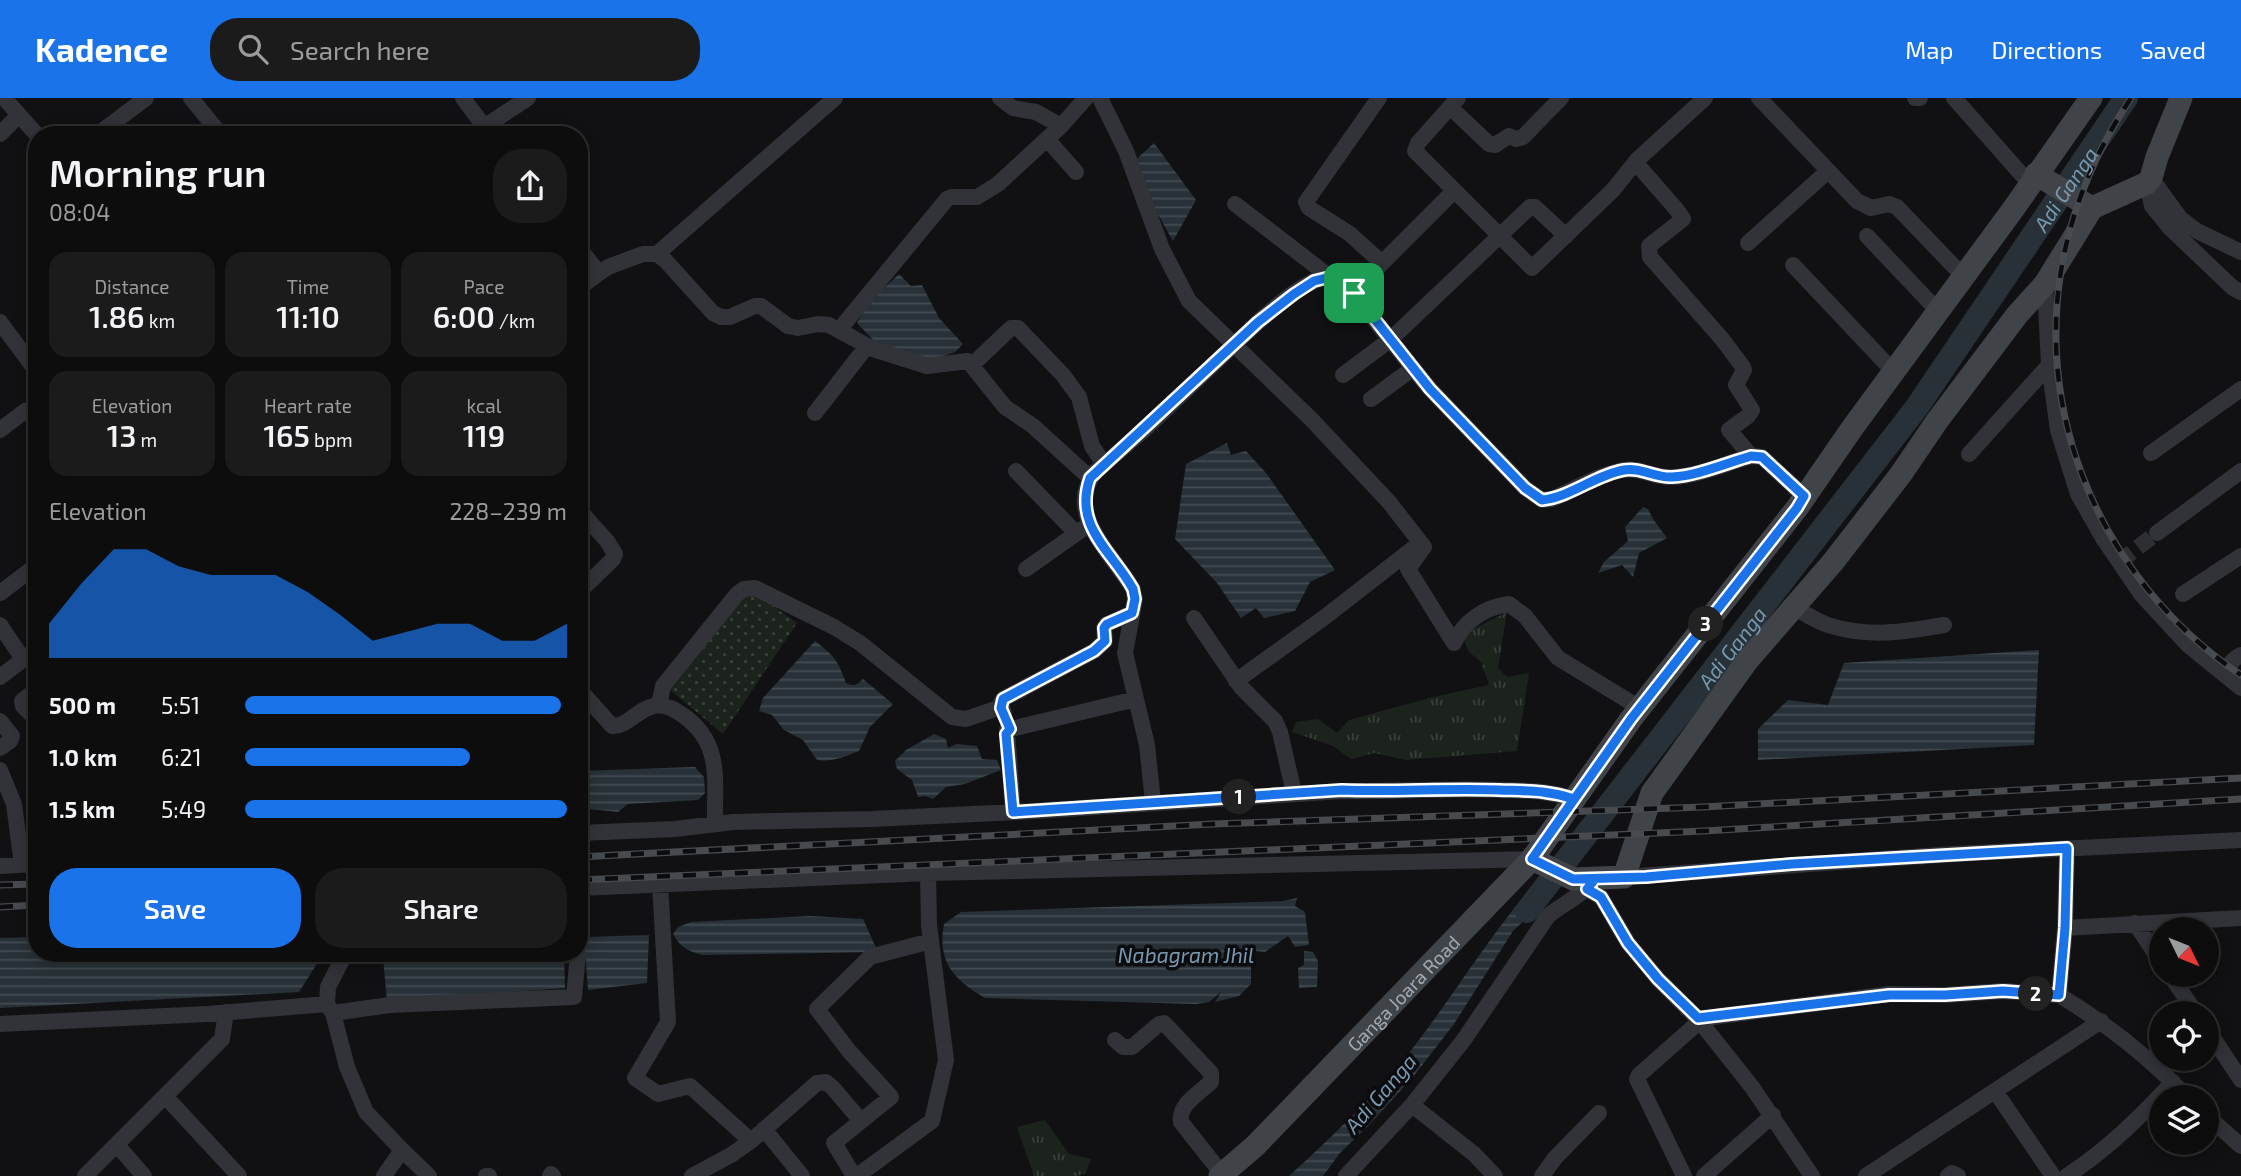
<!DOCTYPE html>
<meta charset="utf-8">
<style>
:root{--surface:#0d0d0e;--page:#1b1b1c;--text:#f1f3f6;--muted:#9a9c9e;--line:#2d2d2e;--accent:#1a73e8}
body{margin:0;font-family:"Exo 2",sans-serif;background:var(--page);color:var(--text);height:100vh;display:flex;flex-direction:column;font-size:26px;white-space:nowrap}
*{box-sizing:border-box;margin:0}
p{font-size:23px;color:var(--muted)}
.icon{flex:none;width:38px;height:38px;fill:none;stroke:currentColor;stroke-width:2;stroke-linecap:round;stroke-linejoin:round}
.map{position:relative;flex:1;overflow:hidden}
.sheet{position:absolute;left:28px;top:28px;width:560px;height:836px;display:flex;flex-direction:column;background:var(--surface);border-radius:28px;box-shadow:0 4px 18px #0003,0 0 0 2px var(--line)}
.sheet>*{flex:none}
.needle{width:46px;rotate:133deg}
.tools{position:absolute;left:2149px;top:819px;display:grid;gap:14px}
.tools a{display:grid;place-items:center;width:70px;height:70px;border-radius:50%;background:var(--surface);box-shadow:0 4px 18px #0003,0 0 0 2px var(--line);font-size:35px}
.pin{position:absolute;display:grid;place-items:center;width:60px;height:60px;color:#fff;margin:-30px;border-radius:14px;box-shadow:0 4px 10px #0006}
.km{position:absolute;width:35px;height:35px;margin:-18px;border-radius:50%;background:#222;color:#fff;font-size:19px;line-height:35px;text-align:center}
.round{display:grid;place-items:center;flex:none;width:74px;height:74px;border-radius:28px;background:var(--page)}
.summary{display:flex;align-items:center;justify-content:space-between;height:119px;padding:0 21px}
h1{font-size:38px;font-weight:600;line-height:52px}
.figures{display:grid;grid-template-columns:repeat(3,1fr);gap:10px;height:119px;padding:7px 21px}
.figures div{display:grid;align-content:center;border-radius:18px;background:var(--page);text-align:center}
.figures b{font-size:30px;font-weight:600}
.figures small{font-size:19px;font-weight:400}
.figures p{font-size:19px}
.chart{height:196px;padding:14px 21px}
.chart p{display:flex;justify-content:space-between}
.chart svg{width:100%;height:126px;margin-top:7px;fill:var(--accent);opacity:.7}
.primary-button{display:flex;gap:14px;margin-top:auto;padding:14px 21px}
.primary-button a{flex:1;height:80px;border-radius:28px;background:var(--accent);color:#fff;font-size:28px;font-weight:600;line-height:80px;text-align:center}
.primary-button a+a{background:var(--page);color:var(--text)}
ul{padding:0 21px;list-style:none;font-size:23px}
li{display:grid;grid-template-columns:112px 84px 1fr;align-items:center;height:52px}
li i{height:18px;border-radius:9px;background:var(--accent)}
header{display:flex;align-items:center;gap:42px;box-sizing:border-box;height:98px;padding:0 35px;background:var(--accent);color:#fff}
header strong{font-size:33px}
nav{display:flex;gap:38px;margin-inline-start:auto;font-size:24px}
.search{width:490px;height:63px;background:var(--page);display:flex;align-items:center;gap:18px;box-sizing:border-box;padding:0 24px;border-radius:28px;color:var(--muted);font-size:26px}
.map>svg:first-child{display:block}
</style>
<header>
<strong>Kadence</strong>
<div class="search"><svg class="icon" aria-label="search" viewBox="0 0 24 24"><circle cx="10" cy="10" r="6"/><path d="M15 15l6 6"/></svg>Search here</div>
<nav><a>Map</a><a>Directions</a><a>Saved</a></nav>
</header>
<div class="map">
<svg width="2241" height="1078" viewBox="0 0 2241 1078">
<defs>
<pattern id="grass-tufts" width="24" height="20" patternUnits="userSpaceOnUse" patternTransform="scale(1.75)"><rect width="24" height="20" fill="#1c231c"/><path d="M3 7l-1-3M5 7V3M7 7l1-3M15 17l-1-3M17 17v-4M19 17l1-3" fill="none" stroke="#3a403b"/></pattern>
<pattern id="park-dots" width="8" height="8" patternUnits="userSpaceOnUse" patternTransform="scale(1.75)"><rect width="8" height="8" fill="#1c231c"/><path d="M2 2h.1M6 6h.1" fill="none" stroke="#3a403b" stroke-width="1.8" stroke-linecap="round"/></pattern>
<pattern id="water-rules" width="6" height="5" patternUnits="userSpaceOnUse" patternTransform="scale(1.75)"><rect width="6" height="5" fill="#273137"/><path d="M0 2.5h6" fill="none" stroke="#434c52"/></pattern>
</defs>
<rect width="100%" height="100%" fill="#111113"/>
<path fill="url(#grass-tufts)" d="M1507 514 1498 570 1507 579 1529 575 1517 653 1406 662 1374 655 1351 661 1333 648 1292 634 1296 624 1318 621 1337 635 1349 622 1433 599 1489 587 1481 564 1469 554 1462 537Z
M1045 1022 1069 1056 1091 1061 1086 1075 1077 1078H1034L1017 1029Z"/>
<path fill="url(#park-dots)" d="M750 491 797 525 723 636 670 592Z"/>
<path fill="url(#water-rules)" d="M1154 45 1196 102 1173 143 1130 67Z
M899 176 911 188 922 187 939 220 963 246 955 254 931 262 876 245 857 225 868 205Z
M1227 345 1231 357 1246 353 1266 375 1335 472 1310 484 1295 513 1264 520 1256 510 1241 520 1217 485 1175 441 1186 366Z
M1643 409 1648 411 1653 421 1667 440 1639 455 1633 479 1622 467 1598 475 1604 464 1628 443 1625 429Z
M815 543C834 557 838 563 846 585 854 589 857 587 863 581L893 606 870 629 859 653C845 659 832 664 817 662L803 642 784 632 772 617 759 613 763 600Z
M2039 552 2034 647 1758 662V631L1788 602 1828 607 1844 565Z
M934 636 946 641 948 650 957 646 977 648 982 661 997 662 1001 672 965 686 946 689 933 701 926 698 918 699 912 682 897 671 895 663 906 652Z
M695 669 704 679 705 695 698 702 628 706 618 714 579 710V673Z
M1534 786 1558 787 1554 794 1513 833 1454 926 1413 979 1368 1028 1340 1055 1323 1078H1289C1334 1037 1382 991 1419 942 1458 890 1492 835 1534 786Z
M1297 800 1295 808 1305 814 1309 847 1295 849 1288 838 1265 854 1255 853 1246 859 1247 863 1251 858V886L1239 898 1215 904 1221 894 1209 904 1196 906 985 900C954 881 937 865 944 826L961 814 1283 803Z
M811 818 863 821 878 854 703 857C688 853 681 850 673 836L678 829 691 824Z
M649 837 647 885 588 892 584 839Z
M37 839V856H323L299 894 0 910V840Z
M1304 853 1313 854 1318 863 1317 889 1299 890 1298 870 1304 867Z
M373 856H564L565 890 387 903 383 860Z"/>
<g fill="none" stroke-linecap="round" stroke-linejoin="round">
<path stroke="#273137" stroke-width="24" id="s1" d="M1527 813 1917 309 2126 0"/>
<path stroke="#2e2f33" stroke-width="16" stroke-dasharray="16 8" stroke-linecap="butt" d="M2119 464 2157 435"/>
<path stroke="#323338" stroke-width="16" d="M4 0 37 37
M191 0 221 37
M463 0 489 35
M1000 0 1013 10 1036 14 1061 28
M1100 0 1126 53 1162 151 1189 203 1312 322 1389 404 1424 449 1408 471 1454 545C1464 523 1485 509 1509 506L1525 518 1558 560 1640 610
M1458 0 1418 45 1415 53 1532 170 1613 92 1637 62 1705 0
M1759 0 1857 103 1871 110 1889 106 1897 109 1963 178
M1915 0H1920
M1954 0 2030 86
M1450 9 1489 46 1495 47 1509 38 1516 41 1523 39 1561 0
M484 29 528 0
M0 36 19 17
M97 37 146 0
M1047 41 1076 74
M1635 64 1677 112 1683 121 1649 148 1650 159 1722 241 1743 269 1744 272 1736 287 1752 312 1748 318 1729 332 1751 358
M2151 80 2180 120 2197 133 2241 154
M2147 85 2152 108 2170 130 2233 190 2241 194
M1235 106 1330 179
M1867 138 1938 213
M1748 145 1828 73
M579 150 599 175 608 169 643 156H657L665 162 713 215 721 219H730L755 208H761L788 228 798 230 818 226 829 227 873 251 927 268 968 263 1005 309 1033 328 1090 380
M657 156 835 0
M1382 165 1454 93
M1793 167 1893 273
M2045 186 2049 267 2058 332 2078 396 2103 440 2141 496 2188 547 2241 590
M579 190 599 175
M1354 195 1382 165 1350 136 1309 110 1306 104 1379 0
M0 224 37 274
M839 232 947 101 952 99H977L998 86 1061 28 1086 0
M972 267 1011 230H1018L1063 277 1079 299 1092 348 1104 366
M1343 277 1391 241 1530 109H1535L1566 138
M1371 301 1412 271
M815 315 867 248
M0 332 25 313 30 316 37 326
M2151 355 2241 291
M1969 356 2049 267
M1016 373 1076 435
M579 412 607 443 615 456 613 461 579 494
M2157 435 2241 373
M1026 471 1084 430
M0 495 37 467
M2183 496 2241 458
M1793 509C1804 515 1816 523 1828 527 1868 540 1904 534 1944 527
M1194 520 1241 589 1275 623 1280 634 1294 695
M0 527 23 561
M2227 578C2228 567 2231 562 2241 557
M0 579 37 551
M1236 583 1325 519 1420 445
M37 591 22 603 23 608 37 622
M579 591 612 628C628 629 637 611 654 608 664 606 676 612 684 618 723 646 714 683 715 726
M659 607 663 588 737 496 744 491 755 490 834 529 860 545 952 619 966 621 1001 609
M1004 616 1001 605 1003 601 1094 553 1105 543 1104 530 1107 526 1132 515
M0 623 12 638 10 643 0 650
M0 672 14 706 22 767
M1153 704 1147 647 1125 555 1135 501 1133 491C1114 457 1062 415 1096 373L1143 333 1258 224C1274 210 1310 177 1332 179 1336 179 1339 181 1343 183L1430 291 1525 390 1542 402 1552 401C1575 391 1598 377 1623 372 1640 369 1655 380 1671 379 1696 379 1727 365 1751 358L1762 359 1804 398
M1013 714 1007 632 1136 601
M579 735 675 731 733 724 872 721 1036 713 1342 693C1395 694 1447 690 1499 692 1528 693 1546 692 1574 701
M0 768 37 766
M1624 779 1954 756 2241 742
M660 786 668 924 635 980 658 996 690 988 751 1043
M579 790 928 775 1532 761
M1587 791 1601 799 1628 845 1658 881 1698 921 1752 989 1812 1078
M2135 825 2161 864
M2065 830 2241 820
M2170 877 2196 915
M2059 897C2107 926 2149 959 2187 999
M328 908 333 915 347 969 366 1014 402 1052 384 1078
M333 915 390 907 574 899 578 856
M1698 921 1889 896 1945 897 2003 893 2059 897 2065 830 2067 750
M0 926 207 916 327 906 328 889 345 856
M2207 931 2241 982
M1115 942 1123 949H1132L1159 926 1164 925 1211 975V984C1199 995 1178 1007 1181 1024L1222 1076
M1995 993 2053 1078
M165 998 239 1078
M1412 1007 1474 1056 1495 1078
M2207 1018 2241 1048
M764 1031 802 1078
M117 1047 144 1078
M402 1052 429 1078
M85 1078 222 941 226 914
M486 1078H489
M550 1078 551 1076 553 1078
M692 1078 731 1057 751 1043 817 985 826 984 833 990 861 1023
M854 1078 834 1045 891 999 849 953 817 911 870 859 931 843
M857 1078 932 1023 946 962 929 827 928 775
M1346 1078 1412 1007 1463 943 1548 818C1564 805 1583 797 1595 781
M1542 1078 1555 1060 1599 1015
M1684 1078 1637 981 1639 977 1700 923
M1704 1078 1773 1017
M1866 1078 2101 923
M1948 1078 1952 1075 1958 1078
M2067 1078C2110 1049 2137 1022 2173 984"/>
<g stroke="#404348" stroke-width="23">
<path d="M2036 76 2092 110"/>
<path d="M1532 761 1573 781 1624 779 1652 695 1747 563 1833 464 1901 376 1937 323 2017 217 2045 186 2092 110 2147 85 2151 80 2157 59 2181 0"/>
<path id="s2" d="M1220 1078 1255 1048 1532 761 1631 621 1797 410 1853 329 2014 110 2091 0"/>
</g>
<g stroke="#474a4f" stroke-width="7">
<path id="rail" d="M2131 0C2105 39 2085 80 2072 125 2021 296 2095 479 2241 577
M579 759 1213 726 1703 709 2241 680
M579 782 1704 733 2241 701
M0 787 37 786
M0 809 37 807"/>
</g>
<use href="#rail" stroke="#0c0c0e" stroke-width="4.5" stroke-dasharray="13" stroke-linecap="butt"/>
</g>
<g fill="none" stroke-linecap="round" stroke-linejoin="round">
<g stroke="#fff" stroke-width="14">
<path id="route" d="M1354 195 1343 183 1330 179 1314 183 1294 196 1258 224 1090 380C1073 429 1112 453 1133 491L1135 501 1132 515 1107 526 1104 530 1105 543 1094 553 1003 601 1001 610 1010 631 1006 636 1013 714 1342 692C1395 694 1447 690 1499 692 1527 693 1547 692 1574 701L1532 761 1573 781H1595L1587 791 1601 799 1628 845 1658 881 1698 920 1889 897H1945L2003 893 2059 897 2065 830 2067 750 1792 766 1646 779 1573 781 1532 761 1631 621 1797 410 1804 398 1762 359 1751 358C1727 365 1696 378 1672 379 1655 380 1641 369 1624 372 1595 377 1571 399 1542 402L1525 390 1430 291 1354 195"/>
</g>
<use href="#route" stroke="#1a73e8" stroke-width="9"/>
</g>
<g text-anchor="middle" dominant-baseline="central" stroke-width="7" stroke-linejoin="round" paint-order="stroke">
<g font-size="19" fill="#a2a9b4" stroke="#0c0c0e">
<text stroke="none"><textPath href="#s2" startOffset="259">Ganga Joara Road</textPath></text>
</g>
<g font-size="21" font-style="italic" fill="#7799b1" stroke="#0c0c0e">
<text stroke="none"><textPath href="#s1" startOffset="901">Adi Ganga</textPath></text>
<text stroke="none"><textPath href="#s1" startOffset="334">Adi Ganga</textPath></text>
<text x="1186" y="856">Nabagram Jhil</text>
<text transform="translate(1380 995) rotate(-49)">Adi Ganga</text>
</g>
</g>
</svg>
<div class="tools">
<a><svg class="needle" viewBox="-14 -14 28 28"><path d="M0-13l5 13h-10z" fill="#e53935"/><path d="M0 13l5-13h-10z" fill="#9a9c9e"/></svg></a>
<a><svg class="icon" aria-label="locate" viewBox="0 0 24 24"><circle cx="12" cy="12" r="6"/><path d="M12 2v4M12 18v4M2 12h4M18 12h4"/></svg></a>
<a><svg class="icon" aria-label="layers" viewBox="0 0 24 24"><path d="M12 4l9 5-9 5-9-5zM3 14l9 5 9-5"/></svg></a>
</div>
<div class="pin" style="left:1354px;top:195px;background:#1e9e55"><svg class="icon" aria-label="arrive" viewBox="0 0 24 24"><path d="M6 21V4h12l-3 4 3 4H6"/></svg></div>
<b class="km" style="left:1239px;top:699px">1</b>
<b class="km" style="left:2036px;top:896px">2</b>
<b class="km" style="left:1706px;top:526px">3</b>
<section class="sheet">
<div class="summary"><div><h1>Morning run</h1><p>08:04</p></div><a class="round"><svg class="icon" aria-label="share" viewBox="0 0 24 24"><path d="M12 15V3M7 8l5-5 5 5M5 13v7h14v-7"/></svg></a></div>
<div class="figures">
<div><p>Distance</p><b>1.86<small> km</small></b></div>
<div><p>Time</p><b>11:10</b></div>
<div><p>Pace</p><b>6:00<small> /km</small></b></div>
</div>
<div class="figures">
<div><p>Elevation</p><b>13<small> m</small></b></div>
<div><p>Heart rate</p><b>165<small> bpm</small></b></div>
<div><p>kcal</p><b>119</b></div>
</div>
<div class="chart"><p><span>Elevation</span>228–239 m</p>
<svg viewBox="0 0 160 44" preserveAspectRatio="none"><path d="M0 44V32L10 18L20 6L30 6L40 12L50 15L60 15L70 15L80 21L90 29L100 38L110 35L120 32L130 32L140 38L150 38L160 32V44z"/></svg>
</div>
<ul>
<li><b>500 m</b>5:51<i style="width:98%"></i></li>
<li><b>1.0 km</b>6:21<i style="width:70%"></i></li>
<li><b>1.5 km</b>5:49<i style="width:100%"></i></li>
</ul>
<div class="primary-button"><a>Save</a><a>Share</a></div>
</section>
</div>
